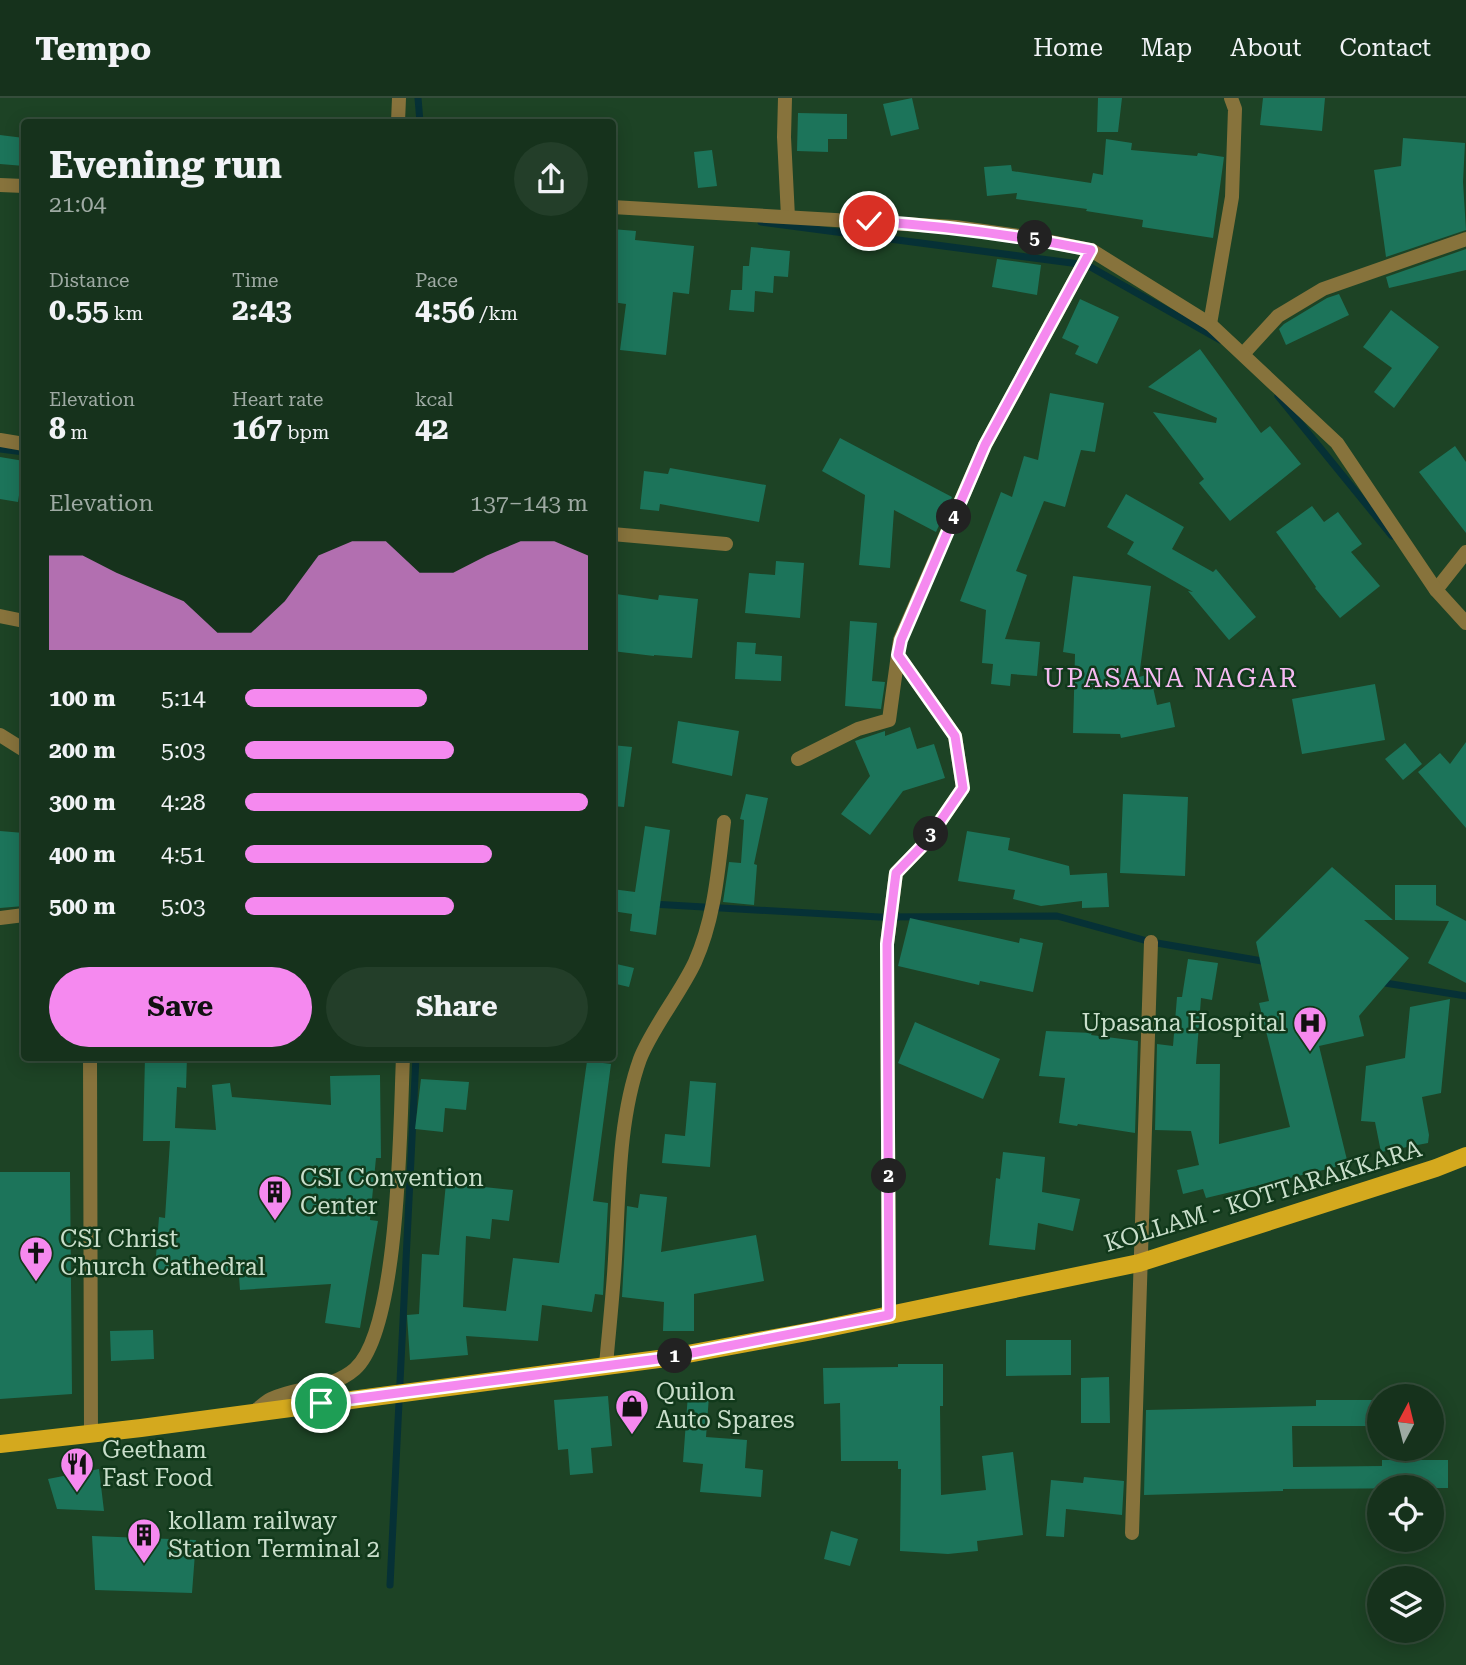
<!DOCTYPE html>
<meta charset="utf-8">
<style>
:root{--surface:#16321c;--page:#233e29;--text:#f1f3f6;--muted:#9eaaa3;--line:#354d3b;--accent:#f589ef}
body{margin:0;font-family:"Roboto Serif",serif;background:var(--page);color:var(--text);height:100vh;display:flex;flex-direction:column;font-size:26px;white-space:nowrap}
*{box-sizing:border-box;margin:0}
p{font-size:23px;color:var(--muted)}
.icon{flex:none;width:38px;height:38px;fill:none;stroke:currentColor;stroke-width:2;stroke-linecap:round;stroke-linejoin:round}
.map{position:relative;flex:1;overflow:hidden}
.panel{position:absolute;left:21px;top:21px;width:595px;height:942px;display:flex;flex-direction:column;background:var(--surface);border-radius:7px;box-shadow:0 4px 18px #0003,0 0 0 2px var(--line)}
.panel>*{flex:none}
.needle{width:46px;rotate:7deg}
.tools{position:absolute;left:1367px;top:1286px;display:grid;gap:14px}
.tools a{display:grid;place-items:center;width:77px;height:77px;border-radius:50%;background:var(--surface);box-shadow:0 4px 18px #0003,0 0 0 2px var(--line);font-size:35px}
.pin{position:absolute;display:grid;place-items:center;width:60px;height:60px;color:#fff;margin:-30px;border:4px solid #fff;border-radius:50%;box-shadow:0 2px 7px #0007}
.km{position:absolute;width:35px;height:35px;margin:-18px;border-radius:50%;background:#222;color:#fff;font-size:19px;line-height:35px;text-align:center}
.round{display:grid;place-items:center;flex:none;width:74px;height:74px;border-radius:37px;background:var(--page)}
.overview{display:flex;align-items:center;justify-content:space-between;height:119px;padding:0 28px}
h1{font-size:38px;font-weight:700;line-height:52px}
.stats{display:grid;grid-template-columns:repeat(3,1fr);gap:10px;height:119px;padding:7px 28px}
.stats div{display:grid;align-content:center}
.stats b{font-size:30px;font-weight:700}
.stats small{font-size:19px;font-weight:400}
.stats p{font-size:19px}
.chart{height:196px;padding:14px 28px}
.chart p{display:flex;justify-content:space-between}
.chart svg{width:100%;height:126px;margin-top:7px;fill:var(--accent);opacity:.7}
.button{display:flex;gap:14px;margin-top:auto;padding:14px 28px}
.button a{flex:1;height:80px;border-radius:42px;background:var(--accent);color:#111;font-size:28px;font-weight:700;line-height:80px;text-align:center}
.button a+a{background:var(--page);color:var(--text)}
ul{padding:0 28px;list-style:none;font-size:23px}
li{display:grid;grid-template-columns:112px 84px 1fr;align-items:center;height:52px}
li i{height:18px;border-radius:9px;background:var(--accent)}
header{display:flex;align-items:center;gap:42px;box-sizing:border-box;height:98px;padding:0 35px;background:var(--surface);border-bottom:2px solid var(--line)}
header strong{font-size:33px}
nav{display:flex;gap:38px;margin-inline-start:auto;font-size:24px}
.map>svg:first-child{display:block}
</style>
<header>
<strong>Tempo</strong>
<nav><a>Home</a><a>Map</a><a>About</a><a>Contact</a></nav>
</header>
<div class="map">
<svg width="1466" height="1567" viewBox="0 0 1466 1567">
<rect width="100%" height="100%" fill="#1d4325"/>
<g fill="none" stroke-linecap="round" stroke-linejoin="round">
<path stroke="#063136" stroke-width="7" d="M418 0 420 24
M761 124 1087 167 1220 242
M1278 298 1392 438
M0 351 24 354
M652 806 879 819 1057 818 1151 844 1268 864
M1379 884 1466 898
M390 1487 416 959"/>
</g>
<path fill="#1c745a" d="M912 0 919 31 891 38 883 6Z
M1098 0H1122L1118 34H1097Z
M1263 0H1325L1322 33 1260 27Z
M798 15 847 16V41H828V54L797 53Z
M0 37 24 40V68L0 66Z
M1403 40 1465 45 1463 84 1466 132 1386 159 1374 72 1401 68Z
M1106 41 1132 45 1131 52 1197 58 1198 55 1224 59 1213 140 1142 129 1143 122 1086 113 1087 111 1016 101 1017 95 987 98 984 69 1011 67 1012 73 1091 85 1093 75 1103 77Z
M712 52 717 88 698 90 694 54Z
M612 131 636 133 635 142 694 148 689 196 673 194 666 257 620 252 626 206 612 204Z
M751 149 790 153 788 179 774 178 773 195 755 193 754 214 729 212 731 192H742L743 168H749Z
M1466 151V172L1389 190 1386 179Z
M997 161 1041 167 1037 197 992 189Z
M1339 196 1349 217 1286 247 1279 231 1284 226 1327 200Z
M1080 201 1119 219 1097 266 1075 256 1079 248 1062 240Z
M1391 212 1439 249 1394 310 1374 294 1392 270 1363 249Z
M1200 251 1261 335 1270 328 1301 366 1230 423 1199 385 1204 381 1153 314 1216 325 1217 320 1148 289Z
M1050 295 1104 305 1095 354 1081 352 1065 409 1044 403 1016 473 1027 477 1005 541 1040 544 1037 578 1011 576 1010 588 991 586 993 566 982 565 986 512 960 503 1001 394 1012 399 1024 358 1038 362Z
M840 340 952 399 936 434 894 412 890 470 859 467 865 397 822 373Z
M1455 348 1466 364V435L1419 374Z
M0 359 24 363 18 404 0 401Z
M670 370 766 387 759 424 660 406 659 413 640 411 644 373 668 376Z
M1126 396 1184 429 1172 451 1213 474 1216 471 1256 519 1229 542 1188 493 1193 494 1127 456 1134 444 1107 429Z
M1312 408 1324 424 1338 414 1362 446 1351 454 1380 488 1340 520 1315 490 1316 489 1276 434Z
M776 463 804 465 800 520 745 515 749 475 775 477Z
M1073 478 1151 488 1139 579 1150 576 1157 607 1170 604 1175 629 1121 640 1120 636 1073 635 1075 556 1063 554Z
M616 496 658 502 659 497 698 501 692 560 654 557V558L612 553V524Z
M850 523 877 525 872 583 885 584 881 611 845 608Z
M737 544 756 545 755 556 782 558 781 583 735 581Z
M1375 586 1385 642 1302 656 1292 601Z
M678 623 739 633 732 678 672 665Z
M910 629 917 651 934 646 945 680 903 693 870 737 841 716 870 678 855 643 885 633V638Z
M1466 644V730L1418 674 1440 655 1450 666Z
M1405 645 1422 666 1403 682 1385 661Z
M612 647 632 649 624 709 612 708Z
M746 696 768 700 754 766 757 767 754 807 723 804 729 764 741 765 744 722 740 721Z
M1123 696 1188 699 1185 778 1120 775Z
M645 728 670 732 656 837 630 833 632 816 612 813V791L635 794Z
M0 733 24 735V808L0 810Z
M967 733 1010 740 1008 752 1069 768 1070 777 1107 775 1109 809 1082 810V803L1041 808 1013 801 1015 792 958 783Z
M1332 769 1393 822H1364L1409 860 1359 918 1364 938 1319 948 1348 1066 1206 1100 1203 1091 1183 1096 1177 1072 1199 1067 1191 1033 1155 1032 1157 946 1173 948 1177 899H1182L1188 861 1218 865 1212 902 1201 900 1196 966H1220L1219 1046 1290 1029 1259 905 1269 903 1256 844Z
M1395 787H1436V807L1466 823V885L1428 865 1449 823 1395 822Z
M910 820 1019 845 1020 840 1043 845 1033 894 980 883 979 887 898 868Z
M612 865 634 870 629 889 612 885Z
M1450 901 1441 995 1422 999 1429 1037 1428 1045 1381 1054 1375 1024 1361 1023 1366 968 1405 960 1410 909Z
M915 924 1000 961 983 1001 898 965Z
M1046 933 1092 935 1091 937 1138 943 1135 1035 1078 1026 1077 1028 1059 1025 1065 980 1039 978Z
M145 959H187L186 990 177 989 175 1030 216 1032 212 987 230 985 232 999 331 1007 330 978 380 977 381 1060H376L370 1122 378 1123 360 1230 325 1225 331 1186 240 1192 239 1178 155 1171 159 1119 165 1120 170 1043H143Z
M587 963 611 966 593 1103 608 1105 603 1197 595 1196 592 1214 542 1207 538 1243 466 1238 468 1257 410 1262 407 1217 419 1216 422 1156 439 1157 446 1085 513 1092 509 1123 492 1121 490 1141 466 1138 463 1209 506 1213 513 1160 559 1165Z
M421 981 469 984 466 1012 445 1010 443 1034 415 1031Z
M690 983 716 985 710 1069 662 1065 665 1036 685 1038Z
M1003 1054 1045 1059 1042 1094 1080 1101 1073 1133 1038 1125 1035 1152 989 1147 996 1080 1000 1081Z
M0 1074H70L72 1296 0 1301Z
M640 1096 667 1099 661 1154 756 1137 764 1183 694 1196V1233H663L664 1204 622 1199 627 1108 638 1110Z
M153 1232 154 1261 111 1263 110 1233Z
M1006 1242H1071V1277L1006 1278Z
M898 1266H943V1308H940L941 1397 986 1392 982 1358 1013 1354 1023 1437 977 1443 978 1453 948 1456 900 1453 901 1371H898V1363H841L840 1305 824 1306 823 1270 898 1269Z
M1109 1279 1110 1325H1081V1280Z
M688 1296 709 1298 706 1339 747 1342 745 1370 763 1372 761 1399 700 1394 703 1366 683 1364Z
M608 1298 612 1348 591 1350 593 1375 570 1377 568 1351 558 1352 554 1302Z
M1316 1302H1379V1328H1292L1293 1369 1382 1368V1362H1448V1390L1283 1391V1393L1144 1397 1146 1312 1316 1308Z
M99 1371 104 1413 57 1411 48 1381Z
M1084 1379 1124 1383 1122 1417 1066 1411 1064 1439 1046 1438 1051 1382 1083 1385Z
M831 1433 858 1441 850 1468 824 1461Z
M92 1438 196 1442 192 1495 95 1492Z"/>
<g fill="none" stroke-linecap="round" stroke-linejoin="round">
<path stroke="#87733c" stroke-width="14" d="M785 0 784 39 788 119
M0 87 24 88
M1210 226 1232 99 1235 11 1231 0
M1244 255 1278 218 1323 191 1466 141
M0 342 24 346
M612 436 726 446
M1436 492 1466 454
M0 518 24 523
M0 637 24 652
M798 661 858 631 889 622 900 542 985 347 1091 152
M0 820 24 817
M90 959 91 1336
M889 1217 887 846 896 775 926 744 963 690 955 638 898 557
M606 1267C609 1232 613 1197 615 1161 619 1097 618 1022 640 961 652 930 680 896 695 864 715 819 718 772 724 724
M254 1314C259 1310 265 1304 271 1301 298 1288 331 1292 355 1271 400 1231 400 1022 403 959
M1132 1435 1151 844"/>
<path stroke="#87733c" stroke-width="14" d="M398 24 399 0
M612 109 955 129 1027 139 1091 152 1210 226 1337 345 1436 492 1466 525"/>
<path stroke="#d4a91e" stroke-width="18" d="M0 1346 141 1330 666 1260 818 1232 1139 1165 1436 1070 1466 1058"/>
</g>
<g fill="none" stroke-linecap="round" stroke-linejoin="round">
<g stroke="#fff" stroke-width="14">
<path id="route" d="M321 1305 666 1260 889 1217 887 846 896 775 926 744 963 690 955 638 898 557 901 542 985 347 1091 152C1017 137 944 128 869 123"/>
</g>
<use href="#route" stroke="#f589ef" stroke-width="9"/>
</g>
<defs>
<g id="hospital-pin" transform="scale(1.75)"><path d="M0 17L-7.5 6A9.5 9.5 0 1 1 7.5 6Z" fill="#f589ef" stroke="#11391b"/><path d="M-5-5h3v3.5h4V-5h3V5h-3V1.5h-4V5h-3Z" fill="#111"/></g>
<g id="building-pin" transform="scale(1.75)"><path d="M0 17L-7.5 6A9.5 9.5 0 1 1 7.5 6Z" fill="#f589ef" stroke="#11391b"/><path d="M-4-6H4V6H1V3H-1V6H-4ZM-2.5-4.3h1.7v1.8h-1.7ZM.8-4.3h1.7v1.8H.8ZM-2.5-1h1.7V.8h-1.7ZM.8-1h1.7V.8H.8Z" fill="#111"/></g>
<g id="church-pin" transform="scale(1.75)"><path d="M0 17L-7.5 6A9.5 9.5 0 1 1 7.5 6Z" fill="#f589ef" stroke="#11391b"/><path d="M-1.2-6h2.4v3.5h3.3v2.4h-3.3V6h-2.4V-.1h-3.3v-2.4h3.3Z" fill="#111"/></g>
<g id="shop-pin" transform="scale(1.75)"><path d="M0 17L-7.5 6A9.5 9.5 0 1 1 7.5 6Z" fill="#f589ef" stroke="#11391b"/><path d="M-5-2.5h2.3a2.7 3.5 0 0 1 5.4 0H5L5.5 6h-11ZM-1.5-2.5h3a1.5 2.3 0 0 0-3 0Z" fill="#111"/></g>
<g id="restaurant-pin" transform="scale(1.75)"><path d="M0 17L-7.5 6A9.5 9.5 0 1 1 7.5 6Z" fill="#f589ef" stroke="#11391b"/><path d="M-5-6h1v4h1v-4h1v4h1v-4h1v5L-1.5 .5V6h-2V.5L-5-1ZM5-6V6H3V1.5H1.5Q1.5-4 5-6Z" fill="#111"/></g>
</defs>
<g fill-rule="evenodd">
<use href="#hospital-pin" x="1310" y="925"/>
<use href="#building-pin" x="275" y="1094"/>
<use href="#church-pin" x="36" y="1155"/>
<use href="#shop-pin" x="632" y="1308"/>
<use href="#restaurant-pin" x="77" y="1366"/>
<use href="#building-pin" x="144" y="1437"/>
</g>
<g text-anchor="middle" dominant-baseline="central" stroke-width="5" stroke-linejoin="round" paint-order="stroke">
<g font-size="24" fill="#c9decb" stroke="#11391b" text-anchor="start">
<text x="1286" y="925" text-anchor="end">Upasana Hospital</text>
<text x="300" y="1080">CSI Convention<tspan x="300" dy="28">Center</tspan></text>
<text x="60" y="1141">CSI Christ<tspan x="60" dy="28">Church Cathedral</tspan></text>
<text x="656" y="1294">Quilon<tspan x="656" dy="28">Auto Spares</tspan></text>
<text x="102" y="1352">Geetham<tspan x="102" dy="28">Fast Food</tspan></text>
<text x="168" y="1423">kollam railway<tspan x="168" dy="28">Station Terminal 2</tspan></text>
</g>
<g font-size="24" fill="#c9decb" stroke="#11391b">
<text transform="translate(1263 1098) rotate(-17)">KOLLAM - KOTTARAKKARA</text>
</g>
<g font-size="26" letter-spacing="2" fill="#f6baf2" stroke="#11391b">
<text x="1171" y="580">UPASANA NAGAR</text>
</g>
</g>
</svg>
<div class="tools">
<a><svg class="needle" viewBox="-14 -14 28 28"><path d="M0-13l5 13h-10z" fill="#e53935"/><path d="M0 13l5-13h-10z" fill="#9eaaa3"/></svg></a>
<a><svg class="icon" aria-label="locate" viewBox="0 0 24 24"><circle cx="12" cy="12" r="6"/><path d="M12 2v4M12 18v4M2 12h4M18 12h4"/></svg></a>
<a><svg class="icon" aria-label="layers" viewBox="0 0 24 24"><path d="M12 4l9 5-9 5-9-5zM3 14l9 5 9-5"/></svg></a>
</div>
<div class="pin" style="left:321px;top:1305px;background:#1e9e55"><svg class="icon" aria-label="arrive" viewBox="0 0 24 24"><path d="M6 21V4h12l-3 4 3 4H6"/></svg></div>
<div class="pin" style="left:869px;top:123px;background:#d93025"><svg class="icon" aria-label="check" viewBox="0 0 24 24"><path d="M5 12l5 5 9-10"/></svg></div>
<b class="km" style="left:675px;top:1258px">1</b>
<b class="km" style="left:889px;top:1078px">2</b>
<b class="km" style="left:931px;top:736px">3</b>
<b class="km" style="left:954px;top:419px">4</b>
<b class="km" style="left:1035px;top:140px">5</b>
<section class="panel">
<div class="overview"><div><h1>Evening run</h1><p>21:04</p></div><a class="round"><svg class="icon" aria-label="share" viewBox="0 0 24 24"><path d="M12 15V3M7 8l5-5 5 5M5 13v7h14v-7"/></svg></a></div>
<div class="stats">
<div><p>Distance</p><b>0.55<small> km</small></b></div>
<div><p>Time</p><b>2:43</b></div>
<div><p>Pace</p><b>4:56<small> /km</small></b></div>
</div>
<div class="stats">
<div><p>Elevation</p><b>8<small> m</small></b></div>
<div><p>Heart rate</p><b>167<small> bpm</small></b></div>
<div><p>kcal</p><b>42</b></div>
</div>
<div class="chart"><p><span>Elevation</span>137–143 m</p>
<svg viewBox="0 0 160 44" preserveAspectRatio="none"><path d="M0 44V11L10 11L20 17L30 22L40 27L50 38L60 38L70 27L80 11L90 6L100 6L110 17L120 17L130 11L140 6L150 6L160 11V44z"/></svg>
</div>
<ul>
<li><b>100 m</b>5:14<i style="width:53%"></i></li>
<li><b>200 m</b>5:03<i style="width:61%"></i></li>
<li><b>300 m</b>4:28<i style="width:100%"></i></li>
<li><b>400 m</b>4:51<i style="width:72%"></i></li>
<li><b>500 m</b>5:03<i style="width:61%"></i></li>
</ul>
<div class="button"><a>Save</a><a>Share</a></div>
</section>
</div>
